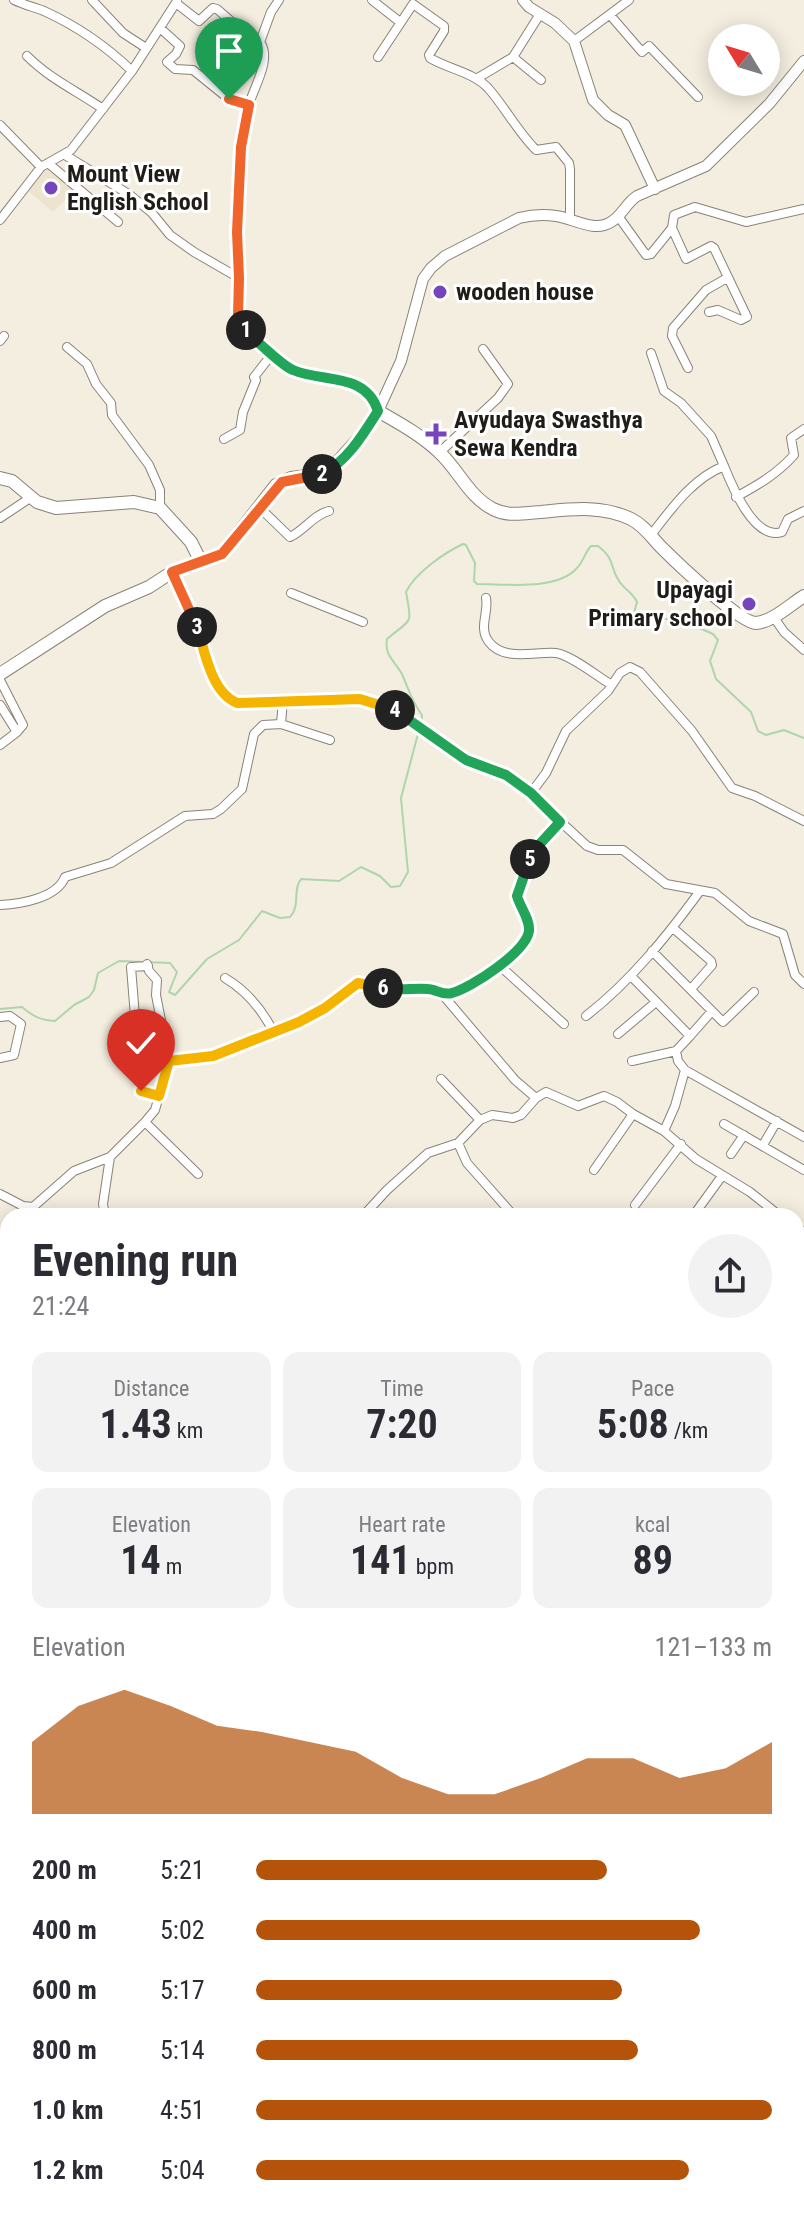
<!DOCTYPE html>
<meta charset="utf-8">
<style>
:root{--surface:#fff;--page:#f2f2f3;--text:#2b2b33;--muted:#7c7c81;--accent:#b45309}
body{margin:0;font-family:"Roboto Condensed",sans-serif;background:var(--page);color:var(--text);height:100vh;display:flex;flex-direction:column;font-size:30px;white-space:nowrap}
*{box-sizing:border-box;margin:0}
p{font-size:26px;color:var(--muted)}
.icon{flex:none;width:44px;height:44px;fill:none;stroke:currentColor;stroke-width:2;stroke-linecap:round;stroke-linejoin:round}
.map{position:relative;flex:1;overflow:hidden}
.drawer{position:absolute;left:0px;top:1208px;width:804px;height:1008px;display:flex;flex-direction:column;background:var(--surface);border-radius:24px 24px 0 0;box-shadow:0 4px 20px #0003}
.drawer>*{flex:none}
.needle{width:52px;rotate:308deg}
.fabs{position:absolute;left:708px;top:24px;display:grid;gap:16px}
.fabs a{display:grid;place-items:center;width:72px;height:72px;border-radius:50%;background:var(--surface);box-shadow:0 4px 20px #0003;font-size:40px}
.pin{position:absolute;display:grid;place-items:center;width:68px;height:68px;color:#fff;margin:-82px -34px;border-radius:50% 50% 50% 0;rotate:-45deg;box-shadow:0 0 8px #0007}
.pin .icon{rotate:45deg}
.km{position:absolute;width:40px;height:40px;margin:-20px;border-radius:50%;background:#222;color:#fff;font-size:22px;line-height:40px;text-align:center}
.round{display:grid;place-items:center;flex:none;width:84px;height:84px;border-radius:42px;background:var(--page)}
.summary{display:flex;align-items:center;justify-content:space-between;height:136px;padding:0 32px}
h1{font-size:44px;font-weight:700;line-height:60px}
.metrics{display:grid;grid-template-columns:repeat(3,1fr);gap:12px;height:136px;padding:8px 32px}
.metrics div{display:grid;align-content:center;border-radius:16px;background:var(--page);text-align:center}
.metrics b{font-size:40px;font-weight:700}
.metrics small{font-size:22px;font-weight:400}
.metrics p{font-size:22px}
.chart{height:224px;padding:16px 32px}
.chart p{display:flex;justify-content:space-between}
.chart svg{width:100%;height:144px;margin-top:8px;fill:var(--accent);opacity:.7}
ul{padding:0 32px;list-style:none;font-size:26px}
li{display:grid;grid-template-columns:128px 96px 1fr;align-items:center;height:60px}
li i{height:20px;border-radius:10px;background:var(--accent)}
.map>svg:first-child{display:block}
</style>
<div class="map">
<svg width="804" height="2216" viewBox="0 0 804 2216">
<rect width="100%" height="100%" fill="#f4eee0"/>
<path fill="#ede3ce" d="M46 167 74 187 68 197 53 212 27 190Z"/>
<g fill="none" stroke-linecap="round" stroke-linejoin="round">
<path stroke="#add6ab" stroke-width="2" d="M421 724 422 715C411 700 409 690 402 674 395 661 384 656 387 639 413 617 412 626 406 592 415 573 444 553 463 544L466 545 475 563 474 581 477 584C505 584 557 591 577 568 584 561 585 552 591 546H598C616 560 609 566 619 581 624 589 633 593 637 602L634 613 639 619H679L713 634 718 640 710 661 716 679 751 712 758 731 766 735 784 730 804 738
M0 1009 22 1007C34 1017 40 1020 55 1021L74 1005 89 997 94 990 98 973 119 961 170 963 177 972 169 992 175 995 207 959 239 940 262 911 280 918 290 917C301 905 292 891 301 879L339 881 361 867 380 876 391 887 400 886 408 872 401 798 419 730"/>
<path stroke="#add6ab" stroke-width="14" d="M0 1405 8 1408
M796 1571 804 1569"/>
<g stroke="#898377" stroke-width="10">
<path id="minor" d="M14 0C24 5 34 7 44 11 77 26 106 46 132 71
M92 0 123 33 146 48
M372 0 400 22
M176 3 199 21 213 8 217 9 257 44 260 42C273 60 252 89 247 111 235 165 237 223 239 278
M610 15 642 52 649 46 698 97
M160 28 180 46 176 54 167 62 175 69 193 70 229 99 249 105
M574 41 629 0
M260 42 271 12 279 0
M27 56C50 79 77 91 103 109
M378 57 413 4 444 26V31L429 55 430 58C448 69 473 72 488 88 505 107 517 131 536 150L556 147 569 163 570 169V220
M513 57 541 80
M476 79 513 57 540 14
M0 125 41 167
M65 155 130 195 152 213 170 235 194 252 239 278C234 335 250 330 285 366 315 384 365 369 378 411
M48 163 118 222
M618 216 646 255 651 254 672 228
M0 220 41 167 71 150 132 71 177 1
M709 312 718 310 741 320 747 317 714 248 711 246 686 259 672 228 674 215 695 207 746 222 804 209
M0 341 4 336
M67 347 87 364 96 384 111 403 112 415 149 465 160 490V508
M651 353 664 391 681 403 711 436 724 466
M688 368 672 336 673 328 706 290 727 278
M224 439 240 430 243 412 256 380 254 377 273 353
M440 452 498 398 508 384 483 349
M736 497C758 485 777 474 794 455L791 438 804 429
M260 508 290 537C305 530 313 515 329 511
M0 518 30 498
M651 535C672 508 692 479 724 466 732 486 754 541 782 532L788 519 804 511
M172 572 197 628 219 687 228 699 245 704 277 700 320 702 360 699 389 706 452 751 466 760 495 769 524 788 587 846 598 850H623L666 884 715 893 749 921 783 934 795 975 804 984
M291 593 363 622
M486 598C489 613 478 628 489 642 504 662 536 651 556 653 571 655 598 677 612 685
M773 616 784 632 804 650
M0 680 23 725 17 732 0 745
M0 705 17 732
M281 724 283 700
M531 793 546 773 566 731 608 691 620 673 630 667 640 672 692 731 732 788 755 796 804 821
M0 905C21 904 57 898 65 877L111 863 185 816 213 814 221 809 242 789 254 734 263 725 281 724 330 740
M673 928 711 961 712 965 691 989
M652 951 723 1022 754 992
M147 964 149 971 157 980 156 995 169 1061
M148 966 131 967 141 1091 159 1096
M500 966 564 1024
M631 976 690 1036 712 1011
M225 978C247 991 261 1008 273 1031
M442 994 515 1080 536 1098
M586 1016C631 981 667 936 700 891
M0 1017 10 1016 21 1024 14 1055 0 1058
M618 1034 656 1002
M676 1051 678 1061 685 1070 804 1137
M632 1061 676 1051 690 1036
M441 1079 480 1120
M145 1122 198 1174
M724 1124 804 1170
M664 1131 675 1106 685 1070
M458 1143 467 1163 514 1216
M763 1145 777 1121
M731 1154 744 1135
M594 1170 633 1114
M0 1194 23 1206 33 1207 74 1171 110 1157 145 1122 155 1110 169 1061 213 1056 299 1022 325 1008 358 983C370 984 382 989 394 990 405 991 415 988 425 988 434 989 440 995 449 994 468 990 520 955 528 936 534 920 516 905 518 889L538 846 560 822
M635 1205 681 1144
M105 1216 103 1204 110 1157
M363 1216 387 1190 428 1153 458 1143 480 1120 492 1115 513 1118 521 1115 536 1098 546 1092 578 1106 604 1096 617 1102 633 1114 664 1131 696 1159 750 1192 780 1216
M693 1216 722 1176
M796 1238 803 1231
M0 1415 8 1422
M796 1449 804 1445
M0 1490 8 1481
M796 1679H804
M0 1685 8 1692
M0 1937 8 1935
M0 1974 8 1979
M796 1977 804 1972
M0 2043 8 2037
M796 2051 804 2059
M796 2115 804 2121
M0 2169 8 2161
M796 2175 804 2164
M47 2208 56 2212
M180 2208 187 2216
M478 2208 486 2216
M727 2208 731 2216
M448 2216 455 2208
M537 2216 541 2208
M615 2216 620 2208
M766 2216 772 2208"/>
</g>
<g stroke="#898377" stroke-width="12">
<path id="tertiary" d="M523 0 529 7 555 23 574 41 593 100 608 115 625 125 655 189
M378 411 401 361 423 279 431 268 445 256 519 218C531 215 543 214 556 216 573 218 594 233 611 222 622 216 626 203 637 196L706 166 769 104 804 61"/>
</g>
<g stroke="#898377" stroke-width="14">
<path id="secondary" d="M0 478 12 481 37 502 56 508 134 502 160 508 191 542 201 562
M0 674 105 606 149 587 172 572 222 554 276 485 291 478 316 475 332 468 364 433 378 411C399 423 421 435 439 452 458 469 469 497 493 509 508 517 525 513 541 512 572 509 602 505 631 519 645 526 651 537 662 548 676 562 740 623 756 623 772 622 791 604 804 596"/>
</g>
<use href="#minor" stroke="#fff" stroke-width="8"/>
<use href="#tertiary" stroke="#fff" stroke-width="10"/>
<use href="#secondary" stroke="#fff" stroke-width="12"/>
</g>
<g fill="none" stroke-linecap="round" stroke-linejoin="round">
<g stroke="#fff" stroke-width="16">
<path id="split-1" d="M229 99 249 105 241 147 237 232 239 278 238 315 246 330"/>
</g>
<g stroke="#fff" stroke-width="16">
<path id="split-2" d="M246 330C254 339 283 366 293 370 323 383 366 372 378 411 364 433 347 462 322 474"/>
</g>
<g stroke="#fff" stroke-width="16">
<path id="split-3" d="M197 627 172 572 222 554 282 482 322 474"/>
</g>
<g stroke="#fff" stroke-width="16">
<path id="split-4" d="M197 627C205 652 211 692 237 703L360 699 395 710"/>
</g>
<g stroke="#fff" stroke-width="16">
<path id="split-5" d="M395 710 466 760 506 775 531 793 560 822 538 846 530 859"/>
</g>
<g stroke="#fff" stroke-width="16">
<path id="split-6" d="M383 988C398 991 413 988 428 989 436 989 443 996 452 993 471 988 526 952 529 931 530 919 520 907 517 896L530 859"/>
</g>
<g stroke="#fff" stroke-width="16">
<path id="split-7" d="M141 1091 159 1096 169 1061 213 1056 299 1022 325 1008 358 983 383 988"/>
</g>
<use href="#split-1" stroke="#f0652b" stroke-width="10"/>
<use href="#split-2" stroke="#22a559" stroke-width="10"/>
<use href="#split-3" stroke="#f0652b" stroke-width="10"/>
<use href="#split-4" stroke="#f5b400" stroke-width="10"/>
<use href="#split-5" stroke="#22a559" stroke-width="10"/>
<use href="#split-6" stroke="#22a559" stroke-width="10"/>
<use href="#split-7" stroke="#f5b400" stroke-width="10"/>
</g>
<g fill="#7844bb" stroke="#fff" stroke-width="3">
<circle cx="51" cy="188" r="8"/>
<circle cx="440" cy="292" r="8"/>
<path d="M432 422h8v8h8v8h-8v8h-8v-8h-8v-8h8z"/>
<circle cx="749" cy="604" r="8"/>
</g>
<g text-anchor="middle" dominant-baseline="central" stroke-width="6" stroke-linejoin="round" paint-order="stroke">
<g font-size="24" font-weight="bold" fill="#201d19" stroke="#fff" text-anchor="start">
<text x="67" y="174">Mount View<tspan x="67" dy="28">English School</tspan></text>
<text x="456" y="292">wooden house</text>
<text x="454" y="420">Avyudaya Swasthya<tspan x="454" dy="28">Sewa Kendra</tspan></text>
<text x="733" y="590" text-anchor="end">Upayagi<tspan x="733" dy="28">Primary school</tspan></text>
</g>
</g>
</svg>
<div class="fabs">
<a><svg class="needle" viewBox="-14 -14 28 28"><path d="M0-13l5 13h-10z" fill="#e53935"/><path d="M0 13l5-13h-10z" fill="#7c7c81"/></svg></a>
</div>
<div class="pin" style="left:229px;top:99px;background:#1e9e55"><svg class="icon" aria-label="arrive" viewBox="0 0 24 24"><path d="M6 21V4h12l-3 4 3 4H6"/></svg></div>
<div class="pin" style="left:141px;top:1091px;background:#d93025"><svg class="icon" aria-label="check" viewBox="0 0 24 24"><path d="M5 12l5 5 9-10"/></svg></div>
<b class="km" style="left:246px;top:330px">1</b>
<b class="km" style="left:322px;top:474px">2</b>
<b class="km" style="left:197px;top:627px">3</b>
<b class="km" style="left:395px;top:710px">4</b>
<b class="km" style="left:530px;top:859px">5</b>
<b class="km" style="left:383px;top:988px">6</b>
<section class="drawer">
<div class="summary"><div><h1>Evening run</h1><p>21:24</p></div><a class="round"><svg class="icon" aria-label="share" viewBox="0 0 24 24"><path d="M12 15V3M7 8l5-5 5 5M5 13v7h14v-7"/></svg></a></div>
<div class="metrics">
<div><p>Distance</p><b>1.43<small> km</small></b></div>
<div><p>Time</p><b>7:20</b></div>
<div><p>Pace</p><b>5:08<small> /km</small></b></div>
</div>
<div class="metrics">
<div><p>Elevation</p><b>14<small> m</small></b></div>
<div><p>Heart rate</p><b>141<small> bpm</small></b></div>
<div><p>kcal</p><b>89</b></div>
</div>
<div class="chart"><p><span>Elevation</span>121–133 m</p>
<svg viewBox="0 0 160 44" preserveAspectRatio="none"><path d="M0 44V22L10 11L20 6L30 11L40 17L50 19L60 22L70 25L80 33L90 38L100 38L110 33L120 27L130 27L140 33L150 30L160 22V44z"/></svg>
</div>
<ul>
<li><b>200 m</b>5:21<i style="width:68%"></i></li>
<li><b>400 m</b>5:02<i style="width:86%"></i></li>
<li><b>600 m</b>5:17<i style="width:71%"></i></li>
<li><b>800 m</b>5:14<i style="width:74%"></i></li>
<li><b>1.0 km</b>4:51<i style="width:100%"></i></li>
<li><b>1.2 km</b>5:04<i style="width:84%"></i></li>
</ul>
</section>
</div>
